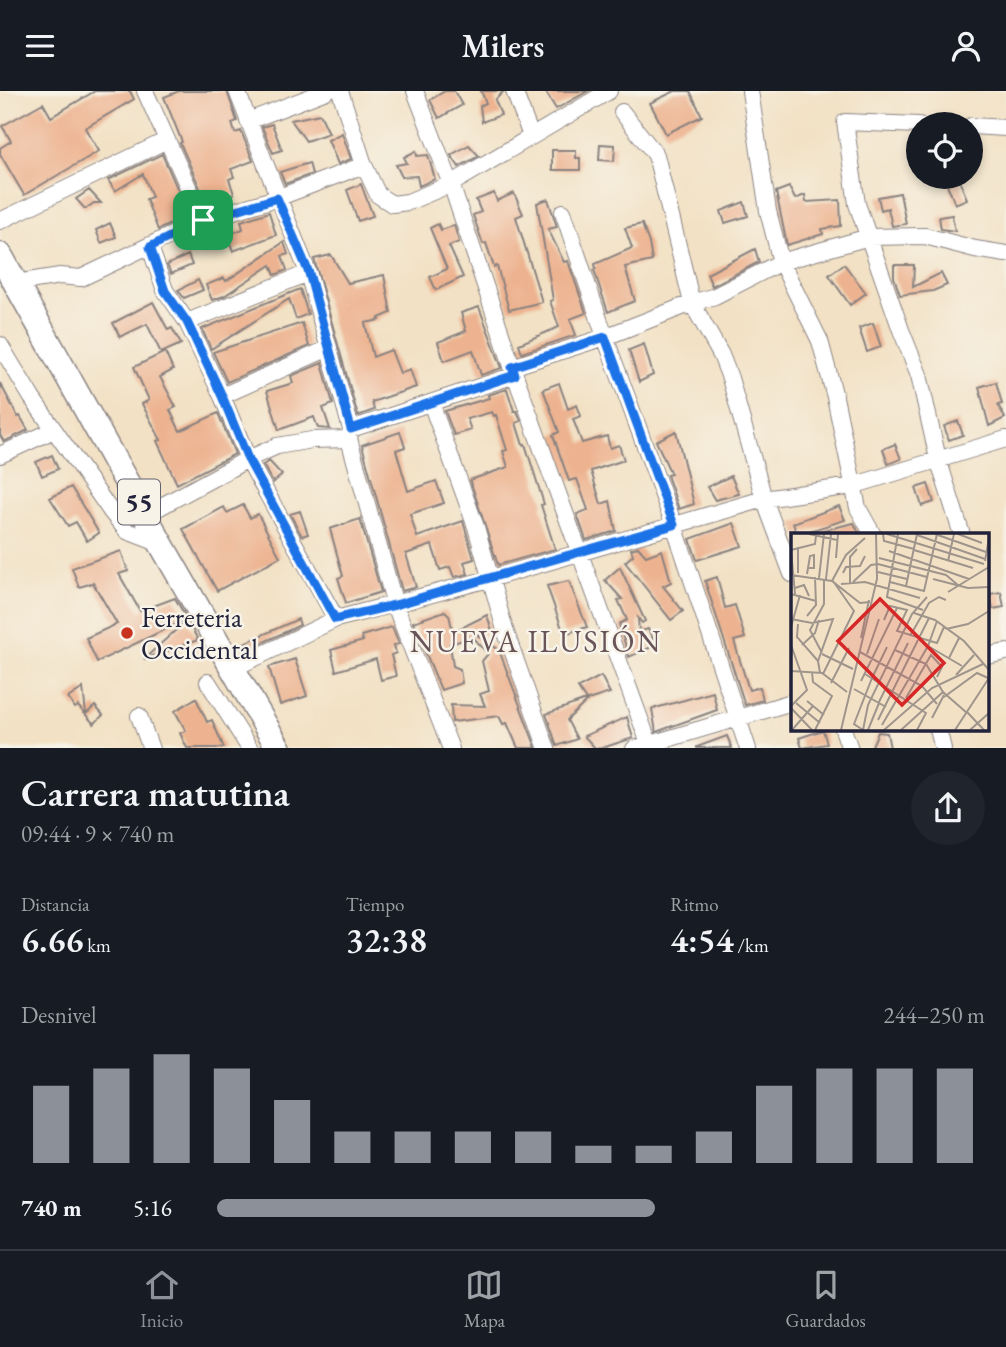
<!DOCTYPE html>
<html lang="es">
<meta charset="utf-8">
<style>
:root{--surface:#171b24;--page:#20242c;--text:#f1f3f6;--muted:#9ea1a6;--line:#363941;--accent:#8c9099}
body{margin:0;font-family:"EB Garamond",serif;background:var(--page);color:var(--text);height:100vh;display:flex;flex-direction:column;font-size:26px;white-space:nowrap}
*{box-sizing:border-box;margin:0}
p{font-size:23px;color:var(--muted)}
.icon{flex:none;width:38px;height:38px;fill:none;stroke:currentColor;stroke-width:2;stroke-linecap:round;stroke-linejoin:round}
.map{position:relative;height:657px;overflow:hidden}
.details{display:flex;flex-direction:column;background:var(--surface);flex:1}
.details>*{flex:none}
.controls{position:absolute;left:906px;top:21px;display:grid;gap:14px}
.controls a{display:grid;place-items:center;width:77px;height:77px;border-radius:50%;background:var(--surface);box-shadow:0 4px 10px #0003;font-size:35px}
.pin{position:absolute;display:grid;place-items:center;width:60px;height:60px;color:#fff;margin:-30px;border-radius:14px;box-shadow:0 4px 10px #0006}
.round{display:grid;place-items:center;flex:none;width:74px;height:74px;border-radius:37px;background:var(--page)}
.summary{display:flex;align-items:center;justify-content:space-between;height:119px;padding:0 21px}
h1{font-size:38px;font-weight:600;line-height:52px}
.figures{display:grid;grid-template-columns:repeat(3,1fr);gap:10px;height:119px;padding:7px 21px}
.figures div{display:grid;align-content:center}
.figures b{font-size:35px;font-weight:600}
.figures small{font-size:19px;font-weight:400}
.figures p{font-size:19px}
.chart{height:196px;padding:14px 21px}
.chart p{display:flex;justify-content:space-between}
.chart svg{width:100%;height:126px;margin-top:7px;stroke:var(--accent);stroke-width:6}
ul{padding:0 21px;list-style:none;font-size:23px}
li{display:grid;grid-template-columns:112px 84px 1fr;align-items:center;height:52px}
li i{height:18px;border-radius:9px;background:var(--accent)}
header{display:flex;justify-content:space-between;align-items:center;height:91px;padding:0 21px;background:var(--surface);font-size:32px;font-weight:600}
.tabs{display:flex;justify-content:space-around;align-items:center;height:98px;border-top:2px solid var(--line);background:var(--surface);font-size:19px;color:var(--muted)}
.tabs a{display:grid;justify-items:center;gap:4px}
.tabs .on{color:var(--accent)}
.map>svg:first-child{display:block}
</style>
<header><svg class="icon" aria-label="menu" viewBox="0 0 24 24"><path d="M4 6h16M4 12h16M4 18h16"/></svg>Milers<svg class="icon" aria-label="person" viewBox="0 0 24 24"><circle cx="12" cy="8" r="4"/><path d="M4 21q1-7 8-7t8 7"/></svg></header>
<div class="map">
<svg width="1006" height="658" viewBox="0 0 1006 658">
<rect width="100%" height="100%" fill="#f7f3e8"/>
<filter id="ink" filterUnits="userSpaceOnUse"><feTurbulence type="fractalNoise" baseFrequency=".0143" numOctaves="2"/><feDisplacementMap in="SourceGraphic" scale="14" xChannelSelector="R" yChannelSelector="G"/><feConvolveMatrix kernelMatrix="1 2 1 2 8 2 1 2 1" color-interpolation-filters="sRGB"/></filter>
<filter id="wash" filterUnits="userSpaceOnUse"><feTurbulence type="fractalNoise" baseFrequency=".00686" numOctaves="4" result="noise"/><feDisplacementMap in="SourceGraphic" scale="28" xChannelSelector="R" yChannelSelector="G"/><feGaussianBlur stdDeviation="1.57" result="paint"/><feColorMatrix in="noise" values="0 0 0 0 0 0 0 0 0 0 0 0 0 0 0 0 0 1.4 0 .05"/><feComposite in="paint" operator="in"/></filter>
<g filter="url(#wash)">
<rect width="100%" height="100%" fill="#f2e1c4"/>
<g id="blocks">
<path fill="#edb390" d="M95 0H130L134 8 85 37 99 60 24 104 0 63V57L11 50 2 35 43 12 51 26Z
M179 0H227L237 30 232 32 235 42 241 40 253 70 231 78 234 86 229 88 234 103 207 113 180 52 182 51 164 6Z
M445 0H454L462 14 439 27 430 9Z
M481 0H504L495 9 501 24 482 31 480 15 486 12Z
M545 0H588L556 18Z
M675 0H690L702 25 666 43 650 12Z
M320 23 329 42 306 50 291 29Z
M272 33 282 59 273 62 262 36Z
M342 42 351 68 338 73 328 49Z
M600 53 615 54 614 70 599 69Z
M469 54 479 65 459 76 451 64Z
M552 59H576V67H580V79H552Z
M416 60 417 65 428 64 435 88 419 95 417 85 402 86 396 74 407 72 404 66Z
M162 63 189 124 158 139 146 108 152 106 143 83 115 100 108 89Z
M309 72 312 83 285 93 280 81Z
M944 86H958L967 108 955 113Z
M361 93 373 125 358 130 347 99Z
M789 96 795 108 805 104 806 111 840 109 841 135 822 138 823 143 787 154 776 101Z
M89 99 101 112H94L85 118 76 108Z
M494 102 497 110 514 102 523 123 516 126 542 211 509 219 497 175 494 176 486 152 483 153 473 124 481 121 476 109Z
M900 102 906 133 892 135 888 117 881 119 878 106Z
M548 108 557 136 548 138 564 171 568 170 586 222 570 228 576 244 522 262 519 253 559 236 550 210 553 209 537 112Z
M744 111 748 125 725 132 721 120Z
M269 121 276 144 233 160 227 144 243 138 241 130Z
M952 124 955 140 941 138 939 126Z
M110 132 116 146 101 152 96 139Z
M438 133 441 139 454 134 459 151 449 155 463 186 436 199 430 186 447 178 430 137Z
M642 133 649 152 652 170 625 176 635 210 608 221 594 179 596 178 595 173 632 157 625 137Z
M284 151 288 163 282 165 287 179 275 184 271 174 224 205 212 209 206 194 224 187 226 190Z
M755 158 759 171 712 195 707 183Z
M188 164 192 174 171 183 167 174Z
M331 164 348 192 384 184 391 222 379 227 380 229 365 232 373 266 391 259 400 282 410 278 416 296 372 311 374 319 358 325 314 168Z
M844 173 866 202 850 214 829 184Z
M894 174H914L913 196 941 182 947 194 933 200 900 204 894 186Z
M198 189 203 199 184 207 178 199Z
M300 198 308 223 296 228 289 208 211 258 202 238Z
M153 211 168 239 172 237 181 253 161 262 147 233 120 246 113 232Z
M479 216 502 277 481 284 473 259 444 270 438 251 466 240 461 222Z
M302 232 309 255 227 291 213 261Z
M873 232 881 256 867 261 859 237Z
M644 253 653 284 639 291 629 259Z
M165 261 173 279 160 286 176 316 170 319 180 340 218 322 235 363 177 393 157 350 161 349 142 313 149 309 134 276Z
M322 272 333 313 323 317 330 338 318 337 314 326 279 339 267 300 293 292 291 285Z
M996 291 1002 313 998 314 1005 327 989 335 979 296Z
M0 292 18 326 20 325 28 339 4 351 0 344Z
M559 292 568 318 577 314 581 325 573 328 582 352 607 345 610 357 619 354 624 369 591 380 601 413 610 410 616 440 586 449 577 423 588 419 577 388 569 390 553 344 559 341 543 298Z
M507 298 514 320H517L521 330 516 332 523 354 525 353 544 413 541 414 555 458 498 474 470 389 508 376 503 360 507 359 496 324 494 325 492 321 467 328 471 339 454 344 445 320 489 307 488 304Z
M958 330 963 344 949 349 944 335Z
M676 340 694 413 679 418 667 384 671 383 656 350Z
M400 341 405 356 396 359 408 400 436 390 444 412 410 423 417 446 463 430 474 468 464 471 468 483 454 486 450 476 440 479 432 454 406 463 416 496 402 500 362 354Z
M895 353 901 368 888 373 883 358Z
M52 364 58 378 42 385 36 371Z
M269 370 282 384 273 392 263 374Z
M731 385 739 403 715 409 707 396Z
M928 393 934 411 922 415 916 397Z
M71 396 99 442 87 450 76 431 68 435 50 407Z
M243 414 250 427 258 423 280 466 217 500 183 438 224 416 227 422Z
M839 415 845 429 797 444 793 432Z
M300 420 308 443 302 445 290 423Z
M360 428 381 501 346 512 338 487 343 485 330 438Z
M734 432 742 455 697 469 690 448Z
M854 432 860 444H824V439Z
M638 456 646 465 662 459 671 491 663 495 683 520 671 529 625 471 633 464 631 458Z
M121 460 128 480 119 483 140 520 175 507 187 528 97 571 86 547 117 533 93 492 79 496 72 477Z
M620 476 645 530 642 532 638 527 639 541 648 538 656 554 629 566 619 533 627 529 618 509 622 508 605 489Z
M717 486 725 517 735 514 745 547 734 550 749 599 760 596 763 609 745 614 705 490Z
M569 490 587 536 564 543 547 495Z
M1001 501 1004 516 993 518 990 503Z
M445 520 449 524 453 541 487 524 492 540 477 544 499 559 536 657H518L507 632 503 633 499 625 452 631 451 614 485 615 480 603 489 600 482 570 488 563 473 546 450 553 453 575 460 578 462 592 441 599 413 531Z
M298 528 300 534 247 559 244 552Z
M187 529 198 549 144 568Z
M392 536 399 553 394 554 396 562 391 564 396 585 381 589 376 568 336 580 331 559 363 550 361 545Z
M295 568 307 605 280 614 269 576Z
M601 585 610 602 588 609 567 629 577 648 557 655 546 623 586 609 578 597Z
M83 597 86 623 95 615 103 624 94 633 78 615 75 617 68 607Z
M713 601 717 619 656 641 652 618Z
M196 607 207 631 212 629 224 657H187L180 642 186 640 175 620Z
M627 626 633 647 602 657H595L584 645Z
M823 639 827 653 802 657 799 647Z
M878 641 887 642 890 657H871Z
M727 645 732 657H697V656Z"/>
</g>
</g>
<g filter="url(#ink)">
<use href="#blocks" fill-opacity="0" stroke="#8a8280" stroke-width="2"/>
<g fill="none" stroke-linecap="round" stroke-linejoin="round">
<g stroke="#8a8280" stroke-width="18">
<path id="minor" d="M145 0 203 129
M237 0 308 182 351 338 349 348 395 514 451 658
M340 0 364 74 378 104 392 113 408 111 451 93 609 0
M415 0 451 93 515 284 651 658
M514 0 531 45
M750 0 768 120 781 171 820 250 835 306 858 417 873 444
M622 21 656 64 692 212 721 264 730 287 764 408 792 483
M248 30 326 0
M919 34 845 31 857 113 901 239 919 284 938 368 962 444
M971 35 1006 37
M563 121 605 246 674 434 748 658
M0 130 167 49
M150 156 165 199 187 231 222 305 248 368 336 528
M16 192 60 185 81 187 203 129 277 107 364 74
M187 231 308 182
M0 254 32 307 112 422 127 440 161 453
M512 276 605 246 692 212 715 205 781 171 869 146 925 145 975 158 1006 163
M222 305 329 257
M431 312 476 436 505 539 547 658
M351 338 515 284
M0 364 54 339
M145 424 248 368 277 355 312 349 349 348
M987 565 1006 561
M232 578 336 528 489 488 764 408 852 395 1006 348
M208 591 250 658
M139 625 151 658
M843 638 850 658
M938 638 943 658
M634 658 792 611"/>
</g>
<g stroke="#8a8280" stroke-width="27">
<path id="highway" d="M0 164 161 453 279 658"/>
</g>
<use href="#minor" stroke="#fff" stroke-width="16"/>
<use href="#highway" stroke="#fff" stroke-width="24"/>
</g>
</g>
<g fill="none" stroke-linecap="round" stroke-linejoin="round" filter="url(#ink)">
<g stroke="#fff" stroke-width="14">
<path id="route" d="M277 107 309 182 351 338 515 284 512 276 605 246 674 434 395 514 335 528 248 368 222 305 187 231 165 200 150 156 203 129Z"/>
</g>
<use href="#route" stroke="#1a73e8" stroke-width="9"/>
</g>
<circle fill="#c8321e" stroke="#f7f3e8" stroke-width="2.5" cx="127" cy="542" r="7"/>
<g text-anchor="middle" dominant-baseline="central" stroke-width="5" stroke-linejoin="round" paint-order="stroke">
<rect fill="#f7f3e8" stroke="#62616f" stroke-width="2" x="118" y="388.5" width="42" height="45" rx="5"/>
<g font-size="26" font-weight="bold" fill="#22223b">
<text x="139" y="411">55</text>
</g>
<g font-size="28" fill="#22223b" stroke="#f7f3e8" text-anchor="start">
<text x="141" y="526">Ferreteria<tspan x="141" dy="32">Occidental</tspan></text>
</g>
<g font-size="30" letter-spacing="2" fill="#695559" stroke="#f7f3e8">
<text x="536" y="550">NUEVA ILUSIÓN</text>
</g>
</g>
<g transform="translate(791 442)">
<rect width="198" height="198" fill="#f2e1c4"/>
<path fill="none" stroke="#9f958d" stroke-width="2" d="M18 1 46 7M92 1 93 8 123 16M96 1 193 31M107 1 96 64 132 77M144 1 195 19M167 1 191 10M126 2 194 26M0 17 4 61M0 17 24 11 25 3M123 17 182 35M98 18 178 46M45 25 47 1M88 25 155 42 168 53M157 28 163 1M194 28 198 5M87 39 116 46M7 40V14M52 40 55 34 69 33 74 23M16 41 19 23 23 22V35H18M0 42 41 48 69 70 79 69M28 45 33 1M35 46 40 1M142 46 177 55 198 54M41 48 55 22 74 5M62 49 80 32 87 31 136 44M99 49 133 58 146 1M59 50V24L66 16M50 51 74 49 129 65M115 53 126 1M4 55 13 52 18 63M157 59 198 34M0 61 25 68M123 80 144 87 173 108 198 137M16 83 25 72 24 44M0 86 21 90 42 86 27 128 29 140M93 87 99 73 116 77 106 98 146 110 153 94M7 91 6 104 27 128M0 94 9 62M155 96 177 91 198 78M119 103 138 70 148 64 155 67M70 105 78 67M128 105 138 85M0 112 16 157 0 173M11 112 24 100 28 87M137 113 171 133M104 117 135 131 152 159 176 180M69 119 131 153 146 171M31 120 19 97 33 71V46M31 121 62 136M76 121 88 86M158 125 168 105M0 138 31 140 56 159M21 139 22 149 41 163 24 197M32 141 63 78 42 48M74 141 135 180 126 197M165 142 183 122M81 145 96 114M70 148 106 75M40 150 58 115M63 156 95 174M153 164 186 140 197 145M115 165 140 122 151 134 146 144M16 168 33 182M88 169 117 110M5 170 29 190M0 175 21 197M176 179 193 197M141 185 153 162M87 187 127 107M91 192 137 113 146 88M1 197 22 173M50 197 86 46 85 1M72 197 77 172 121 81 136 64M72 197 63 191 81 145M77 197 88 170M93 197 141 155 192 131M110 197 152 159M164 197 198 145M179 197 198 180"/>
<path fill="#d62828" fill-opacity="0.15" stroke="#d62828" stroke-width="3.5" d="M89 66 153 130 111 172 47 108Z"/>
<rect width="198" height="198" fill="none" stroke="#22223b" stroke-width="3.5"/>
</g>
</svg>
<div class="controls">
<a><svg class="icon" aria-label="locate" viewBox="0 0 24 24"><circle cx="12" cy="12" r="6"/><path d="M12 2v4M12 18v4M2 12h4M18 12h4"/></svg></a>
</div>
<div class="pin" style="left:203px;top:129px;background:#1e9e55"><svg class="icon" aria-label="arrive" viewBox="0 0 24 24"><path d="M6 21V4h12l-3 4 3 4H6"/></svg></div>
</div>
<section class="details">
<div class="summary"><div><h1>Carrera matutina</h1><p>09:44 · 9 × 740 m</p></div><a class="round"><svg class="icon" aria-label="share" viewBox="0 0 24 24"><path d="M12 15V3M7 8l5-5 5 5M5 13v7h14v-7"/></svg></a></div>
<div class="figures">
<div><p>Distancia</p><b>6.66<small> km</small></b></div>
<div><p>Tiempo</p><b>32:38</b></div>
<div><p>Ritmo</p><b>4:54<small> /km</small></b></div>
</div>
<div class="chart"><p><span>Desnivel</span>244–250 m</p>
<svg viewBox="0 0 160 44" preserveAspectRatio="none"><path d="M5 44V17M15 44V11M25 44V6M35 44V11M45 44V22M55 44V33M65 44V33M75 44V33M85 44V33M95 44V38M105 44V38M115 44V33M125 44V17M135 44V11M145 44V11M155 44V11"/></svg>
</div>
<ul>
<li><b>740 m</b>5:16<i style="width:57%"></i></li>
</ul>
</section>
<nav class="tabs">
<a class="on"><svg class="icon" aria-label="home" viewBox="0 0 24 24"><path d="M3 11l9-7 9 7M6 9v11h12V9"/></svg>Inicio</a>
<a><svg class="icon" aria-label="map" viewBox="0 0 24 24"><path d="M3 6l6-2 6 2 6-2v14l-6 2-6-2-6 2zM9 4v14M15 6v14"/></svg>Mapa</a>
<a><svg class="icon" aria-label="saved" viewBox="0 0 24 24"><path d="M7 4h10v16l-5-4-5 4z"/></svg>Guardados</a>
</nav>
